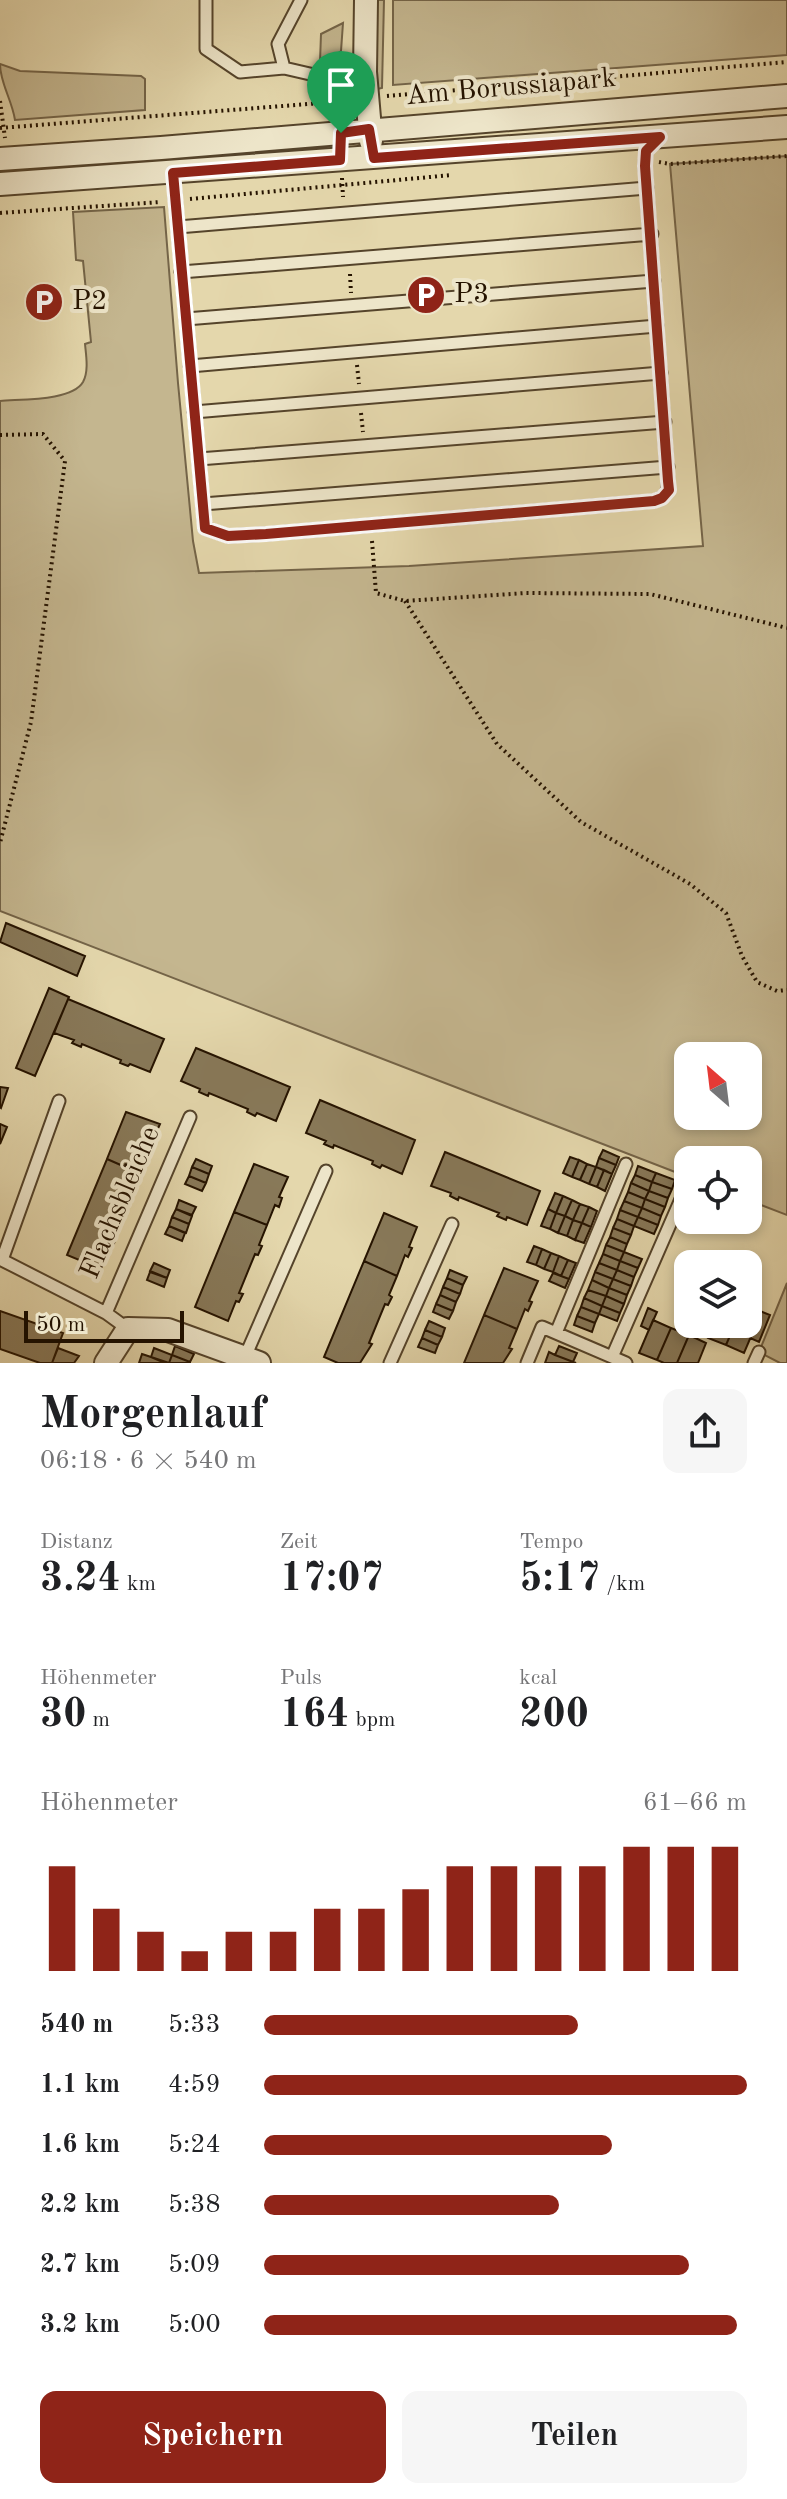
<!DOCTYPE html>
<html lang="de">
<meta charset="utf-8">
<style>
:root{--surface:#fff;--page:#f6f6f6;--text:#202124;--muted:#757577;--accent:#8f2418}
body{margin:0;font-family:"Old Standard TT",serif;background:var(--page);color:var(--text);height:100vh;display:flex;flex-direction:column;font-size:30px;white-space:nowrap}
*{box-sizing:border-box;margin:0}
p{font-size:26px;color:var(--muted)}
.icon{flex:none;width:44px;height:44px;fill:none;stroke:currentColor;stroke-width:2;stroke-linecap:round;stroke-linejoin:round}
.map{position:relative;height:1363px;overflow:hidden}
.sheet{display:flex;flex-direction:column;background:var(--surface);flex:1}
.sheet>*{flex:none}
.needle{width:52px;rotate:332deg}
.tools{position:absolute;left:674px;top:1042px;display:grid;gap:16px}
.tools a{display:grid;place-items:center;width:88px;height:88px;border-radius:16px;background:var(--surface);box-shadow:0 4px 12px #0003;font-size:40px}
.scale{position:absolute;left:24px;bottom:20px;width:160px;box-sizing:border-box;padding-left:8px;border:4px solid #251300;border-top:0;font-size:22px;line-height:28px;white-space:nowrap;color:#251300;-webkit-text-stroke:6px #ede5c9;paint-order:stroke}
.pin{position:absolute;display:grid;place-items:center;width:68px;height:68px;color:#fff;margin:-82px -34px;border-radius:50% 50% 50% 0;rotate:-45deg;box-shadow:0 0 8px #0007}
.pin .icon{rotate:45deg}
.round{display:grid;place-items:center;flex:none;width:84px;height:84px;border-radius:16px;background:var(--page)}
.overview{display:flex;align-items:center;justify-content:space-between;height:136px;padding:0 40px}
h1{font-size:44px;font-weight:700;line-height:60px}
.stats{display:grid;grid-template-columns:repeat(3,1fr);gap:12px;height:136px;padding:8px 40px}
.stats div{display:grid;align-content:center}
.stats b{font-size:40px;font-weight:700}
.stats small{font-size:22px;font-weight:400}
.stats p{font-size:22px}
.chart{height:224px;padding:16px 40px}
.chart p{display:flex;justify-content:space-between}
.chart svg{width:100%;height:144px;margin-top:8px;stroke:var(--accent);stroke-width:6}
.primary-button{display:flex;gap:16px;margin-top:auto;padding:16px 40px}
.primary-button a{flex:1;height:92px;border-radius:16px;background:var(--accent);color:#fff;font-size:32px;font-weight:700;line-height:92px;text-align:center}
.primary-button a+a{background:var(--page);color:var(--text)}
ul{padding:0 40px;list-style:none;font-size:26px}
li{display:grid;grid-template-columns:128px 96px 1fr;align-items:center;height:60px}
li i{height:20px;border-radius:10px;background:var(--accent)}
.map>svg:first-child{display:block}
</style>
<div class="map">
<svg width="787" height="1363" viewBox="0 0 787 1363">
<rect width="100%" height="100%" fill="#e4d7ac"/>
<filter id="stains"><feTurbulence type="fractalNoise" baseFrequency=".0025" numOctaves="4"/><feColorMatrix values="0 0 0 0 .2 0 0 0 0 .09 0 0 0 0 .02 0 0 0 .5 -.17"/></filter>
<radialGradient id="worn" r=".72"><stop offset=".6" stop-color="#630" stop-opacity="0"/><stop offset="1" stop-color="#630" stop-opacity=".3"/></radialGradient>
<path fill="#c4b68f" stroke="#746448" stroke-width="2" fill-rule="evenodd" d="M377 0H384L382 88 377 89Z
M393 0H787V55L393 85Z
M343 23 341 51 329 61 320 62 321 34Z
M0 64 20 71 141 76 145 79V110L15 120C12 100 0 83 0 64Z
M787 156V1215L748 1200V1160H688V1177L0 911V401C21 399 72 401 83 382 89 371 86 355 85 344L91 342 83 261 76 260 73 212 164 207 178 383 193 541 199 573 409 566 703 546 670 164ZM688 1056H748V1116H688Z
M787 1283V1363H780L759 1352Z"/>
<path fill="#887959" stroke="#251300" stroke-width="2" d="M6 923 85 956 77 976 0 942Z
M49 988 69 997 35 1076 16 1068Z
M68 999 164 1039 150 1072 130 1064 128 1066 120 1063 121 1060 82 1044 81 1047 72 1043 74 1040 54 1033Z
M196 1048 290 1087 276 1121 257 1113 255 1116 247 1112 248 1109 209 1093 208 1096 199 1092 200 1089 181 1081Z
M0 1087 8 1088 1 1108 0 1107Z
M320 1100 415 1140 402 1174 382 1165 380 1168 372 1164 373 1161 334 1145 333 1148 324 1144 326 1141 306 1133Z
M126 1112 160 1124 151 1144 154 1146 151 1154 148 1153 139 1173 107 1159Z
M0 1124 7 1127 0 1144Z
M603 1150 619 1157 616 1165 599 1158Z
M445 1152 540 1191 527 1225 507 1217 506 1220 497 1216 499 1213 459 1197 458 1200 450 1196 451 1193 431 1186Z
M570 1157 579 1160 572 1177 563 1173Z
M599 1158 616 1165 612 1174 596 1167Z
M107 1159 139 1173 131 1193 134 1194 131 1203 128 1201 112 1240 115 1241 111 1250 108 1249 101 1269 67 1255Z
M196 1159 212 1166 209 1174 192 1167Z
M579 1160 587 1164 580 1180 572 1177Z
M254 1164 288 1177 279 1197 282 1198 279 1207 275 1205 267 1225 234 1212Z
M587 1164 596 1167 589 1184 580 1180Z
M638 1166 656 1173 652 1182 635 1175Z
M192 1167 209 1174 206 1183 189 1176Z
M596 1167 604 1170 597 1187 589 1184Z
M604 1170 612 1174 605 1191 597 1187Z
M656 1173 675 1180 672 1189 652 1182Z
M635 1175 652 1182 649 1191 631 1183Z
M189 1176 206 1183 202 1191 185 1184Z
M652 1182 672 1189 668 1198 649 1191Z
M631 1183 649 1191 645 1199 628 1192Z
M649 1191 668 1198 665 1207 645 1199Z
M628 1192 645 1199 642 1208 624 1201Z
M555 1193 563 1196 556 1213 548 1209Z
M563 1196 572 1200 565 1216 556 1213Z
M645 1199 665 1207 661 1216 642 1208Z
M179 1200 196 1207 192 1215 176 1209Z
M572 1200 580 1204 573 1220 565 1216Z
M624 1201 642 1208 638 1217 620 1210Z
M580 1204 589 1207 582 1223 573 1220Z
M589 1207 597 1211 591 1227 582 1223Z
M642 1208 661 1216 658 1225 638 1217Z
M176 1209 192 1216 189 1224 172 1217Z
M548 1209 556 1213 550 1229 541 1226Z
M620 1210 638 1217 634 1226 617 1219Z
M234 1212 267 1225 259 1245 262 1246 258 1255 255 1254 239 1293 243 1294 239 1302 236 1301 228 1321 195 1307Z
M384 1213 417 1227 409 1247 412 1248 408 1257 405 1255 397 1276 364 1261Z
M556 1213 565 1216 558 1233 550 1229Z
M565 1216 573 1220 567 1236 558 1233Z
M172 1217 189 1224 186 1233 169 1226Z
M638 1217 658 1225 654 1234 634 1226Z
M617 1219 634 1226 631 1235 613 1228Z
M573 1220 582 1223 575 1240 567 1236Z
M582 1223 591 1227 584 1243 575 1240Z
M169 1226 185 1233 182 1241 165 1234Z
M613 1228 631 1235 627 1244 610 1237Z
M610 1237 627 1244 624 1252 606 1245Z
M606 1245 624 1252 620 1261 603 1254Z
M534 1246 542 1249 536 1265 527 1262Z
M542 1249 551 1253 544 1269 536 1265Z
M624 1252 642 1259 638 1268 620 1261Z
M551 1253 559 1256 553 1272 544 1269Z
M603 1254 620 1261 617 1270 599 1263Z
M559 1256 568 1260 561 1276 553 1272Z
M568 1260 576 1263 569 1279 561 1276Z
M364 1261 397 1276 389 1295 392 1297 388 1305 385 1304 369 1343 372 1344 360 1363H338L324 1357Z
M620 1261 638 1268 634 1277 617 1270Z
M154 1263 170 1270 167 1278 150 1271Z
M599 1263 617 1270 613 1279 595 1272Z
M504 1268 538 1281 529 1301 532 1302 528 1311 525 1309 517 1329 484 1315Z
M450 1270 467 1277 463 1285 447 1278Z
M617 1270 634 1277 631 1286 613 1279Z
M150 1272 167 1278 164 1287 147 1280Z
M595 1272 613 1279 609 1288 592 1280Z
M553 1273 569 1279 565 1288 549 1281Z
M447 1278 463 1285 460 1294 443 1287Z
M613 1279 631 1286 627 1295 609 1288Z
M592 1280 609 1288 606 1296 588 1290Z
M443 1287 460 1294 456 1302 440 1295Z
M609 1288 627 1295 624 1304 606 1296Z
M588 1290 606 1296 602 1306 584 1298Z
M440 1295 456 1302 453 1311 436 1304Z
M606 1296 624 1304 620 1313 602 1306Z
M584 1298 602 1306 599 1314 581 1307Z
M436 1304 453 1311 449 1319 433 1312Z
M602 1306 620 1313 617 1321 599 1314Z
M581 1307 599 1314 595 1323 577 1316Z
M648 1308 657 1312 649 1330 641 1326Z
M0 1311 37 1324 38 1321 47 1324 46 1327 63 1333 52 1363H40L0 1349Z
M760 1311 770 1315 759 1342 750 1338Z
M484 1315 517 1329 509 1348 512 1349 503 1363H464Z
M577 1316 595 1323 592 1332 574 1325Z
M748 1316 758 1320 744 1353 726 1345 735 1324H748Z
M653 1320 671 1328 657 1360 639 1353Z
M429 1321 445 1328 442 1337 425 1330Z
M714 1324H735L726 1345 708 1338Z
M671 1328 689 1335 677 1363H664L657 1360Z
M425 1330 442 1337 438 1345 422 1338Z
M689 1335 706 1343 698 1363H677Z
M422 1338 438 1345 435 1353 418 1347Z
M175 1346 194 1354 190 1362 172 1355Z
M559 1346 577 1353 573 1362 555 1355Z
M58 1348 79 1356 74 1363H52Z
M154 1348 172 1355 169 1363 151 1357Z
M549 1352 555 1355 576 1363H545Z
M142 1354 151 1357 165 1363H139Z
M172 1355 190 1362V1363H169Z"/>
<g fill="none" stroke-linecap="round" stroke-linejoin="round">
<g stroke="#55442b" stroke-width="15">
<path id="lane" d="M206 0V49L240 72 284 68 323 77 365 72
M284 68 278 44 301 0
M173 173 205 528 228 536 266 534 654 501C665 497 669 493 668 481L645 166 646 151 656 140
M178 227 647 188
M181 272 652 234
M186 319 654 281
M190 366 657 326
M194 412 661 373
M199 459 665 422
M203 504 668 467
M59 1101 2 1260 106 1313 128 1329
M106 1313 190 1117
M556 1333 626 1164
M245 1357 326 1171
M612 1357 685 1190
M390 1363 452 1224
M527 1363 542 1327 626 1363
M754 1363 759 1352"/>
</g>
<g stroke="#55442b" stroke-width="26">
<path id="street" d="M366 0 365 72 371 141
M0 159 161 148 787 96
M0 184 787 127
M106 1363 128 1329 168 1330 259 1363"/>
</g>
<path stroke="#251300" stroke-width="4" stroke-dasharray="2 4" stroke-linecap="butt" d="M387 96 787 62
M0 101 5 138
M0 128 347 101
M659 162 670 164 787 156
M342 178 343 197
M190 199 452 175
M0 213 161 202
M350 274 351 293
M357 365 359 384
M361 413 363 432
M0 435 43 434 65 461 31 722 0 843
M372 541 376 593 405 601 526 593 650 594 787 628
M405 601 497 744 581 822 690 884 726 913 742 956 757 982 777 991 787 990"/>
<use href="#lane" stroke="#ede5c9" stroke-width="11"/>
<use href="#street" stroke="#ede5c9" stroke-width="22"/>
</g>
<g fill="none" stroke-linecap="round" stroke-linejoin="round">
<g stroke="#fff" stroke-width="16">
<path id="route" d="M369 129 374 158 660 137 646 151 645 166 668 481 669 490 662 498 654 501 266 534 228 536 205 528 173 173 340 160 341 133Z"/>
</g>
<use href="#route" stroke="#8f2418" stroke-width="10"/>
</g>
<defs>
<g id="parking-disc" transform="scale(2)"><circle r="9.5" fill="#8f2418" stroke="#ede5c9"/><path d="M-3.5-5.5H1a3.5 3.5 0 0 1 0 7H-1V5.5H-3.5ZM-1-3.4V-.6H.8a1.4 1.4 0 0 0 0-2.8Z" fill="#fff"/></g>
</defs>
<g fill-rule="evenodd">
<use href="#parking-disc" x="426" y="295"/>
<use href="#parking-disc" x="44" y="302"/>
</g>
<g text-anchor="middle" dominant-baseline="central" stroke-width="8" stroke-linejoin="round" paint-order="stroke">
<g font-size="28" fill="#251300" stroke="#ede5c9">
<text transform="translate(511 88) rotate(-5)">Am Borussiapark</text>
<text transform="translate(121 1203) rotate(-67)">Flachsbleiche</text>
</g>
<g font-size="28" fill="#251300" stroke="#ede5c9" text-anchor="start">
<text x="454" y="295">P3</text>
<text x="72" y="302">P2</text>
</g>
</g>
<rect width="100%" height="100%" filter="url(#stains)"/>
<rect width="100%" height="100%" fill="url(#worn)"/>
</svg>
<div class="tools">
<a><svg class="needle" viewBox="-14 -14 28 28"><path d="M0-13l5 13h-10z" fill="#e53935"/><path d="M0 13l5-13h-10z" fill="#757577"/></svg></a>
<a><svg class="icon" aria-label="locate" viewBox="0 0 24 24"><circle cx="12" cy="12" r="6"/><path d="M12 2v4M12 18v4M2 12h4M18 12h4"/></svg></a>
<a><svg class="icon" aria-label="layers" viewBox="0 0 24 24"><path d="M12 4l9 5-9 5-9-5zM3 14l9 5 9-5"/></svg></a>
</div>
<div class="scale">50 m</div>
<div class="pin" style="left:341px;top:133px;background:#1e9e55"><svg class="icon" aria-label="arrive" viewBox="0 0 24 24"><path d="M6 21V4h12l-3 4 3 4H6"/></svg></div>
</div>
<section class="sheet">
<div class="overview"><div><h1>Morgenlauf</h1><p>06:18 · 6 × 540 m</p></div><a class="round"><svg class="icon" aria-label="share" viewBox="0 0 24 24"><path d="M12 15V3M7 8l5-5 5 5M5 13v7h14v-7"/></svg></a></div>
<div class="stats">
<div><p>Distanz</p><b>3.24<small> km</small></b></div>
<div><p>Zeit</p><b>17:07</b></div>
<div><p>Tempo</p><b>5:17<small> /km</small></b></div>
</div>
<div class="stats">
<div><p>Höhenmeter</p><b>30<small> m</small></b></div>
<div><p>Puls</p><b>164<small> bpm</small></b></div>
<div><p>kcal</p><b>200</b></div>
</div>
<div class="chart"><p><span>Höhenmeter</span>61–66 m</p>
<svg viewBox="0 0 160 44" preserveAspectRatio="none"><path d="M5 44V12M15 44V25M25 44V32M35 44V38M45 44V32M55 44V32M65 44V25M75 44V25M85 44V19M95 44V12M105 44V12M115 44V12M125 44V12M135 44V6M145 44V6M155 44V6"/></svg>
</div>
<ul>
<li><b>540 m</b>5:33<i style="width:65%"></i></li>
<li><b>1.1 km</b>4:59<i style="width:100%"></i></li>
<li><b>1.6 km</b>5:24<i style="width:72%"></i></li>
<li><b>2.2 km</b>5:38<i style="width:61%"></i></li>
<li><b>2.7 km</b>5:09<i style="width:88%"></i></li>
<li><b>3.2 km</b>5:00<i style="width:98%"></i></li>
</ul>
<div class="primary-button"><a>Speichern</a><a>Teilen</a></div>
</section>
